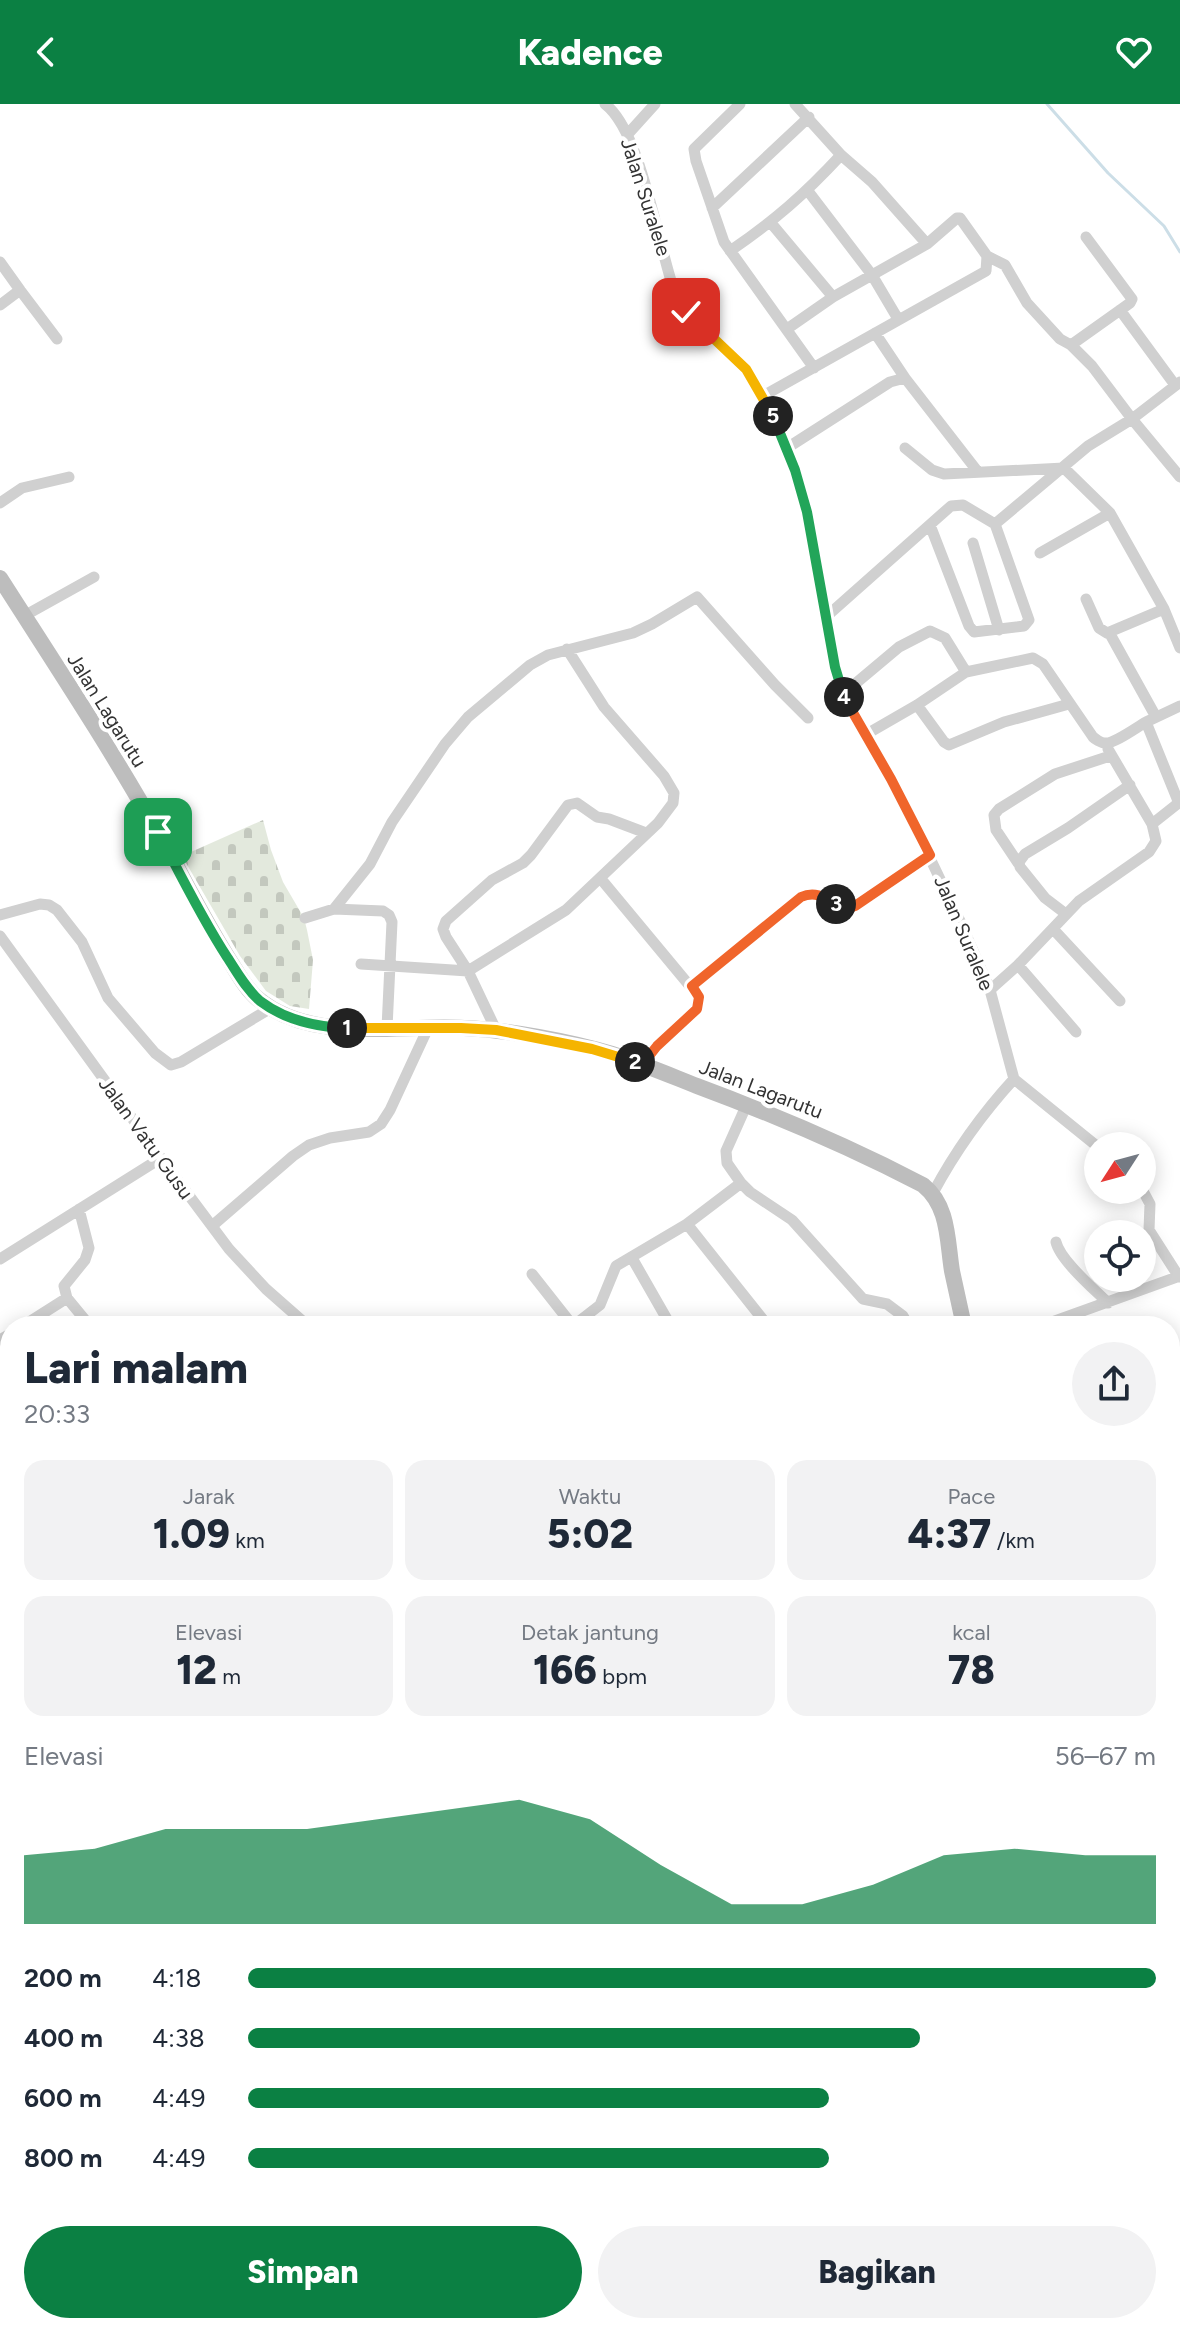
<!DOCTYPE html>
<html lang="id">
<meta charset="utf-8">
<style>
:root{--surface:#fff;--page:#f2f2f3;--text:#1f2937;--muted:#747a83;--accent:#0b8043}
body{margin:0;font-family:Figtree,sans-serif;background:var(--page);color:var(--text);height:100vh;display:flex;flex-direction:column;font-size:30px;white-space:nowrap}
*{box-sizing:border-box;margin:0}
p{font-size:26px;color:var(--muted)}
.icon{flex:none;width:44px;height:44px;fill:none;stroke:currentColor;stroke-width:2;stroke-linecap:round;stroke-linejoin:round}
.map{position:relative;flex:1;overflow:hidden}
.drawer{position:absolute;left:0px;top:1212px;width:1180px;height:1018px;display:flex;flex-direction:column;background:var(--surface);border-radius:32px 32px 0 0;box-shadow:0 4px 20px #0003}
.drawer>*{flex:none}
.needle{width:52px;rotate:234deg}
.tools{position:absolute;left:1084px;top:1028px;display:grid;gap:16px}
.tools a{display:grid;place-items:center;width:72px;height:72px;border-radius:50%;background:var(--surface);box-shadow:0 4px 20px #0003;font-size:40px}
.pin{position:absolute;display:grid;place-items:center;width:68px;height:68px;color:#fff;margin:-34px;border-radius:16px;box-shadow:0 4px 12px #0006}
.km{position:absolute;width:40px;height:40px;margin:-20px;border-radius:50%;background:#222;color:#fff;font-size:22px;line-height:40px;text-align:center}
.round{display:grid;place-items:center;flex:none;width:84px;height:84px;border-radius:42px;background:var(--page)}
.summary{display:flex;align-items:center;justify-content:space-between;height:136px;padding:0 24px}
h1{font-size:44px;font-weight:800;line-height:60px}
.figures{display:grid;grid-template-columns:repeat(3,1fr);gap:12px;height:136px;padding:8px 24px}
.figures div{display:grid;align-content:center;border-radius:20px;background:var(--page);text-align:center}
.figures b{font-size:40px;font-weight:800}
.figures small{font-size:22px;font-weight:400}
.figures p{font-size:22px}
.chart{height:224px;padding:16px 24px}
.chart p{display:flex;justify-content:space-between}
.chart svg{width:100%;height:144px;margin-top:8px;fill:var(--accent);opacity:.7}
.action{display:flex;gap:16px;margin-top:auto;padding:16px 24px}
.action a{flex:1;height:92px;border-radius:48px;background:var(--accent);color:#fff;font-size:32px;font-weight:800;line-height:92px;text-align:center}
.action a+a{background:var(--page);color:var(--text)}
ul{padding:0 24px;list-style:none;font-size:26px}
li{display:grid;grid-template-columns:128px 96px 1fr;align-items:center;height:60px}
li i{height:20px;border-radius:10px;background:var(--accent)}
header{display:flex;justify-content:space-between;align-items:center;height:104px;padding:0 24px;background:var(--accent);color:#fff;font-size:36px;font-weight:800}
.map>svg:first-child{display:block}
</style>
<header><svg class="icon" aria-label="back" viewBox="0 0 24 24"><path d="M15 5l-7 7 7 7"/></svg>Kadence<svg class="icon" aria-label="heart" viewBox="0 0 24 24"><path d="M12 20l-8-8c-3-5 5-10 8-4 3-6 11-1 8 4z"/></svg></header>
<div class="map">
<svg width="1180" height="2229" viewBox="0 0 1180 2229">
<defs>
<pattern id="cemetery-stones" width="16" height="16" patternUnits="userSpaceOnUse" patternTransform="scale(2)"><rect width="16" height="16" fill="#e3e9dd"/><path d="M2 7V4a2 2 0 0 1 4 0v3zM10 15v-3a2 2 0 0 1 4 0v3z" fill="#c3c8be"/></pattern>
</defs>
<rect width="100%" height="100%" fill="#fff"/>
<path fill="url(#cemetery-stones)" d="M263 716 271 746 283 778 304 814 307 826 313 856 309 905 290 902 266 887 240 852 182 752Z"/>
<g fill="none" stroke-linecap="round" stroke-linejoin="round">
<path stroke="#ccdee7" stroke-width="3" d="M1047 0 1108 69 1164 122 1180 148"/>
<path stroke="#d0d0d0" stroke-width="11" d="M605 0C641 27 658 141 674 186 686 219 721 237 743 262 757 277 769 300 777 319 804 375 816 451 827 513 831 535 833 557 839 579L846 595 907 706 960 817 990 886 1014 975
M740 0 694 45 696 57 724 138 814 264
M795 0 841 51 872 78 927 140
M627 31 655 0
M808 87 872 171 898 215
M712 104 809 13
M771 119 833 193
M730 147C774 117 805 90 841 51
M987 152 1005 161 1027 199 1060 235 1071 241 1092 262 1132 315 1180 373
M0 158 20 186 0 201
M20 186 57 235
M1120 206 1175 281
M875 229 905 274
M1071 241 1130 199 1132 195 1086 133
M763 292 986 167 987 152 960 114H957L927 140 833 193 787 225
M787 344 890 278 905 274 978 368
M905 344 932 366 944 370 1064 364 1110 409 1164 505 1180 544
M0 399 22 384 69 373
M930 421 969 522 974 528 1024 522 1029 516 995 420
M973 439 999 526
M1040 449 1110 409
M1086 495 1099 524 1107 529 1164 505
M24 512 94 473
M827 512 951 402 963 401 995 420 1088 342 1132 315 1180 278
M1110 530 1156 613
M843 590 899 543 930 527 945 534 966 568
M917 601 944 638 949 641 1004 618 1069 600
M865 631 917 601 966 568 1033 554 1043 560 1093 633C1095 635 1101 639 1105 639 1114 640 1137 623 1146 618
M1108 645 1152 720
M1018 759 996 726 994 711 999 705 1055 670 1110 652
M601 775 699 893 697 905 657 942 642 961
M334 805 370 760 392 718 445 640 468 613 530 561 548 551 633 529 652 520 697 493 775 581 808 614
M1066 810 1045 794 1020 763 1019 758 1025 750 1068 724 1130 681
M0 811 40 800 49 801 57 806 82 838 108 894 155 949 171 961 181 958 271 904
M305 814 334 805 383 807 389 811 392 818 387 924
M1054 826 1120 897
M0 832 161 1054 229 1145 266 1185 308 1222
M361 860 468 867 566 806 658 719 673 699 674 689 664 672 604 603 567 545
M1018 861 1076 928
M692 882 801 793C817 786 831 797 846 805L855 802 930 751
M990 886 1018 861 1079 797 1149 748 1156 737 1152 720 1176 701 1178 697 1146 618 1180 602
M496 926 468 867 446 833 443 825 446 817 492 776 523 759 531 751 568 701 577 699 597 713 609 715 646 729
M1014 975 1098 1043
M747 1000 726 1047 727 1059 741 1079 750 1088 792 1116 863 1195 887 1200 903 1212 909 1222
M1142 1085 1150 1100 1149 1126 1179 1173
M933 1089C956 1046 981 1011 1014 975
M79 1105 89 1144 85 1156 64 1182 67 1194 90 1222
M687 1120 741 1079
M212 1122 293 1052 309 1041 330 1034 369 1028 381 1020 390 1006 428 924
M1056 1138C1060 1156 1094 1185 1108 1199
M632 1154 668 1217
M0 1155 161 1054
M532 1170 573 1222
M23 1222 67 1194
M573 1222 600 1201 616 1162 687 1120 768 1222
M1041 1222 1180 1172
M0 1236 10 1230
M0 1295 10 1305
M0 1409 10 1419
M1170 1542 1180 1547
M1170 1634 1180 1625
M1170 1644 1180 1655
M2 1730 10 1738
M1170 1748 1180 1738
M1170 1785 1180 1798
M0 1800 10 1810
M0 1871 10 1881
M1170 1892 1176 1888 1180 1891
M0 1911 10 1904
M0 1980 10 1973
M0 2054 10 2047
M1170 2076 1180 2066
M0 2121 10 2114
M1170 2176 1180 2178
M0 2208 10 2229
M133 2220 138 2229
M227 2220 236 2229
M251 2220 257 2229
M318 2220 324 2229
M382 2220 389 2229
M448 2220 455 2229
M644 2220 654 2229
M881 2220 897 2229
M1128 2220 1134 2229
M65 2229 69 2226 70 2220
M156 2229 172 2220
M587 2229 606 2220
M677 2229 685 2220
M858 2229 865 2220
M979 2229 983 2220"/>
<path stroke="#bdbdbd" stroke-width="16" d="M0 474C53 557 108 640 156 725 181 769 203 815 230 857 238 870 246 885 258 895 312 940 399 920 464 924 508 926 569 937 612 950 641 959 669 971 697 982 775 1011 848 1042 923 1081 949 1102 947 1136 952 1167 956 1185 960 1204 964 1222
M1170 2092 1180 2102"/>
</g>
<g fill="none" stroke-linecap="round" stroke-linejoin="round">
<g stroke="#fff" stroke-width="16">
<path id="split-1" d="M158 728C180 770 201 813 227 853 237 868 246 885 260 897 285 916 317 923 347 924"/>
</g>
<g stroke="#fff" stroke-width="16">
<path id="split-2" d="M347 924H461L496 926 592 945 635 958"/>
</g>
<g stroke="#fff" stroke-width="16">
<path id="split-3" d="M635 958 642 961 657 942 697 905 699 893 692 882 801 793C815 787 824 793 836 800"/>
</g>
<g stroke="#fff" stroke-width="16">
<path id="split-4" d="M836 800 846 805 855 802 930 751 891 675 844 593"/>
</g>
<g stroke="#fff" stroke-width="16">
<path id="split-5" d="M773 312 795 366 807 408 835 563 844 593"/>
</g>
<g stroke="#fff" stroke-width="16">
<path id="split-6" d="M686 208 746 265 773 312"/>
</g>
<use href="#split-1" stroke="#22a559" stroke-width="10"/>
<use href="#split-2" stroke="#f5b400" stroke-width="10"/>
<use href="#split-3" stroke="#f0652b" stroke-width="10"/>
<use href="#split-4" stroke="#f0652b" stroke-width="10"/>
<use href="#split-5" stroke="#22a559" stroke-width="10"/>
<use href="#split-6" stroke="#f5b400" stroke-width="10"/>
</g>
<g text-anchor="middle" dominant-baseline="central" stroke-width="8" stroke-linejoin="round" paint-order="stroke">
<g font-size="20" fill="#333" stroke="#fff">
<text transform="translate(646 93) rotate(72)">Jalan Suralele</text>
<text transform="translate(107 606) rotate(58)">Jalan Lagarutu</text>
<text transform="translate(964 829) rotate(67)">Jalan Suralele</text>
<text transform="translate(761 985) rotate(21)">Jalan Lagarutu</text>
<text transform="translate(146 1034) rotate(54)">Jalan Vatu Gusu</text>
</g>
</g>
</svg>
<div class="tools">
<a><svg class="needle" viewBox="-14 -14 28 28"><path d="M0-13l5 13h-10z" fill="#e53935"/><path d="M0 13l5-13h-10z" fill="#747a83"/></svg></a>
<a><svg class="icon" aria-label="locate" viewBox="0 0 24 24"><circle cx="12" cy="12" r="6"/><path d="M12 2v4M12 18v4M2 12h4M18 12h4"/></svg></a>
</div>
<div class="pin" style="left:158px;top:728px;background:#1e9e55"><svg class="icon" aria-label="arrive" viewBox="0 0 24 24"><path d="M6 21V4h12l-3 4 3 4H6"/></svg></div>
<div class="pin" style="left:686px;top:208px;background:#d93025"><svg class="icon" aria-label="check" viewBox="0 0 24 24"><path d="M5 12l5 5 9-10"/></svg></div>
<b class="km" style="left:347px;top:924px">1</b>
<b class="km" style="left:635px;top:958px">2</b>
<b class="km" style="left:836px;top:800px">3</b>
<b class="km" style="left:844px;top:593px">4</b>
<b class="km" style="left:773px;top:312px">5</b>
<section class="drawer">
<div class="summary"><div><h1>Lari malam</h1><p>20:33</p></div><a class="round"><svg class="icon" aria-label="share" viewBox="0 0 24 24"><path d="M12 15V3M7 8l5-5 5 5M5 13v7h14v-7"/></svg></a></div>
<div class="figures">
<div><p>Jarak</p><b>1.09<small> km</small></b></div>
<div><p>Waktu</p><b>5:02</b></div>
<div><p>Pace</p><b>4:37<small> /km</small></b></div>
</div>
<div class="figures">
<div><p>Elevasi</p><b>12<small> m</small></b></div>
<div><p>Detak jantung</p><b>166<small> bpm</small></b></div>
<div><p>kcal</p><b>78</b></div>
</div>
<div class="chart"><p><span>Elevasi</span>56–67 m</p>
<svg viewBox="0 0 160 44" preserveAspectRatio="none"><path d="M0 44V23L10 21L20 15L30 15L40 15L50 12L60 9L70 6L80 12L90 26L100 38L110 38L120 32L130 23L140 21L150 23L160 23V44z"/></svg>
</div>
<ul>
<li><b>200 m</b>4:18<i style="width:100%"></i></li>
<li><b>400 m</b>4:38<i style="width:74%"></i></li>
<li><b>600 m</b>4:49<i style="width:64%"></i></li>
<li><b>800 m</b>4:49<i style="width:64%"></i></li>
</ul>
<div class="action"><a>Simpan</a><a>Bagikan</a></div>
</section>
</div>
